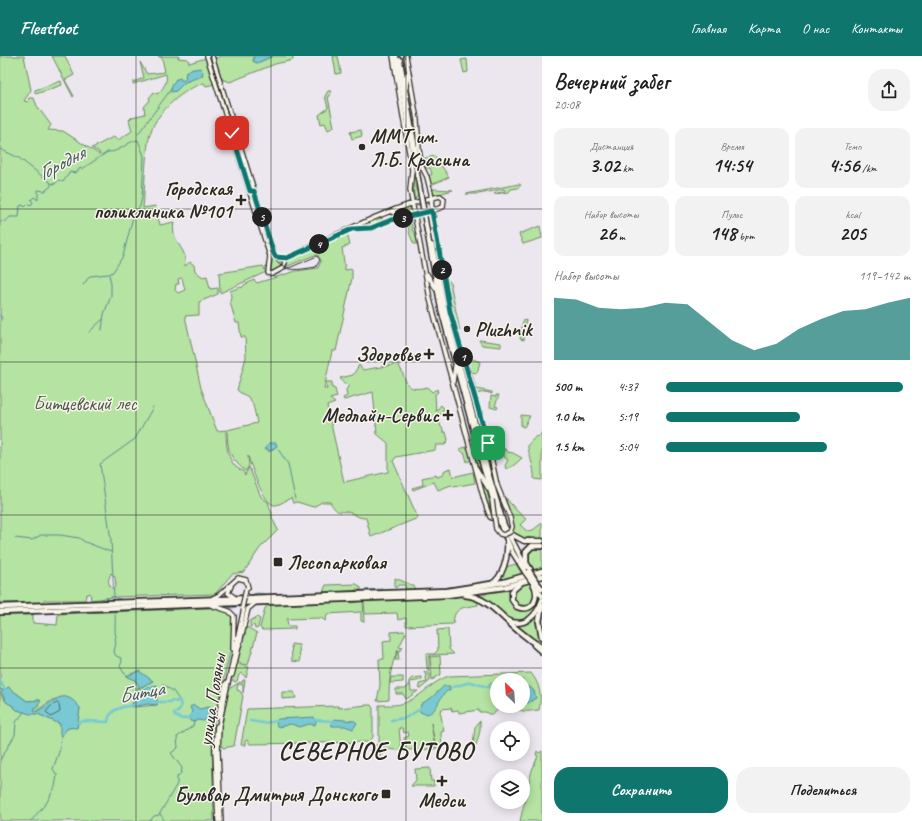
<!DOCTYPE html>
<html lang="ru">
<meta charset="utf-8">
<style>
:root{--surface:#fff;--page:#f2f2f2;--text:#202124;--muted:#757577;--accent:#0f766e}
body{margin:0;font-family:Caveat,sans-serif;background:var(--page);color:var(--text);height:100vh;display:flex;flex-direction:column;font-size:15px;white-space:nowrap}
*{box-sizing:border-box;margin:0}
p{font-size:13px;color:var(--muted)}
.icon{flex:none;width:22px;height:22px;fill:none;stroke:currentColor;stroke-width:2;stroke-linecap:round;stroke-linejoin:round}
.map{position:relative;flex:1;overflow:hidden}
.panel{display:flex;flex-direction:column;background:var(--surface);width:380px}
.panel>*{flex:none}
.needle{width:26px;rotate:335deg}
.fabs{position:absolute;left:490px;top:617px;display:grid;gap:8px}
.fabs a{display:grid;place-items:center;width:40px;height:40px;border-radius:50%;background:var(--surface);box-shadow:0 2px 10px #0003;font-size:20px}
.pin{position:absolute;display:grid;place-items:center;width:34px;height:34px;color:#fff;margin:-17px;border-radius:8px;box-shadow:0 2px 6px #0006}
.km{position:absolute;width:20px;height:20px;margin:-10px;border-radius:50%;background:#222;color:#fff;font-size:11px;line-height:20px;text-align:center}
.round{display:grid;place-items:center;flex:none;width:42px;height:42px;border-radius:16px;background:var(--page)}
.summary{display:flex;align-items:center;justify-content:space-between;height:68px;padding:0 12px}
h1{font-size:22px;font-weight:700;line-height:30px}
.figures{display:grid;grid-template-columns:repeat(3,1fr);gap:6px;height:68px;padding:4px 12px}
.figures div{display:grid;align-content:center;border-radius:10px;background:var(--page);text-align:center}
.figures b{font-size:20px;font-weight:700}
.figures small{font-size:11px;font-weight:400}
.figures p{font-size:11px}
.chart{height:112px;padding:8px 12px}
.chart p{display:flex;justify-content:space-between}
.chart svg{width:100%;height:72px;margin-top:4px;fill:var(--accent);opacity:.7}
.cta{display:flex;gap:8px;margin-top:auto;padding:8px 12px}
.cta a{flex:1;height:46px;border-radius:16px;background:var(--accent);color:#fff;font-size:16px;font-weight:700;line-height:46px;text-align:center}
.cta a+a{background:var(--page);color:var(--text)}
ul{padding:0 12px;list-style:none;font-size:13px}
li{display:grid;grid-template-columns:64px 48px 1fr;align-items:center;height:30px}
li i{height:10px;border-radius:5px;background:var(--accent)}
header{display:flex;align-items:center;gap:24px;box-sizing:border-box;height:56px;padding:0 20px;background:var(--accent);color:#fff}
header strong{font-size:19px}
nav{display:flex;gap:22px;margin-inline-start:auto;font-size:14px}
main{display:flex;flex:1;min-height:0}
.map>svg:first-child{display:block}
</style>
<header>
<strong>Fleetfoot</strong>
<nav><a>Главная</a><a>Карта</a><a>О нас</a><a>Контакты</a></nav>
</header>
<main>
<div class="map">
<svg width="542" height="765" viewBox="0 0 542 765">
<rect width="100%" height="100%" fill="#ece7ef"/>
<filter id="ink" filterUnits="userSpaceOnUse"><feTurbulence type="fractalNoise" baseFrequency=".025" numOctaves="2"/><feDisplacementMap in="SourceGraphic" scale="8" xChannelSelector="R" yChannelSelector="G"/><feConvolveMatrix kernelMatrix="1 2 1 2 8 2 1 2 1" color-interpolation-filters="sRGB"/></filter>
<g filter="url(#ink)">
<path fill="#b4e3a2" stroke="#708766" fill-rule="evenodd" d="M0 0H24L31 34 24 45 28 46 29 42H34L37 50 51 69 48 74 63 75 100 99 99 96 92 92 113 81 118 84 132 75 129 64 132 61 145 58 144 51 150 44 149 42 154 36 157 38C163 33 168 26 166 18L133 28V26L144 22 140 6 147 18 165 16 162 2 158 0H179L178 2 188 3 189 7 206 2 207 4 215 28 206 30 204 27C185 32 158 55 151 75 145 92 145 132 143 152L155 150 160 169 174 166C171 182 180 187 185 200 186 203 184 206 185 210L190 206 194 209 195 215 203 221 207 220 210 233 218 232V238L199 246V259L185 260 201 332 217 375 226 374C226 389 227 409 243 415L245 419 249 411 261 441 268 446 272 458V462L278 474 260 492 244 516 232 518 215 538 113 541 91 544 90 537 86 539 85 544H44L42 546 0 547ZM194 13 191 24 185 26 176 35 170 34 176 23 184 25 186 22V16ZM182 222 185 234 178 237 175 234 176 228H179L178 223ZM111 517 115 521 116 530 113 533C107 528 108 524 111 517Z
M52 0H65L74 19 65 24 74 40 73 41Z
M221 0H254L253 5 257 7 273 0H293V4L275 8 230 26 222 23 215 2Z
M333 0H338L341 17 336 18Z
M467 3 468 16 464 17 461 4Z
M61 25 62 29 36 38 35 37V34Z
M328 35H331L330 40 328 41 334 71 328 74 325 67 321 68 319 59 328 52 325 40Z
M361 74 362 80 352 83 350 76Z
M411 90 417 128 415 131 418 139 414 144Z
M435 100 449 121 431 129 428 120 432 118 430 112H426L425 102Z
M519 128 521 129 518 132 511 133 509 136 494 138 505 135 504 133 479 138H466Z
M432 133 453 134 435 139 433 138Z
M410 149 412 159 400 160 399 154Z
M380 161 383 162 381 163 383 166C376 169 371 172 363 168Z
M410 163 413 176 417 178 419 188H414C410 180 406 171 410 163Z
M540 170 542 182 523 188 519 178Z
M347 177 350 189 342 192 345 214 352 213V222L336 295H332L324 333H327L326 326H332V332L335 333 337 341 330 343 335 347 327 350 344 426 388 416V387L377 378 373 336 344 344 343 342 347 340 346 334 349 329 344 328 340 322 353 319 359 309 363 314 398 308C408 324 403 337 427 331L432 336 437 333 438 336 435 338 436 355 441 349 444 352 440 359 437 358 441 371 443 373V376H446L448 384 445 389H436L435 394 396 401 393 405 418 462 371 481 366 462C358 462 358 460 351 457 339 453 339 461 330 446H322L313 451 297 446 293 447 291 442C286 444 278 450 274 449 263 447 251 410 248 400L249 409 246 415 244 414C229 400 228 396 227 374L257 367C255 359 254 346 248 341 244 338 241 338 237 334L246 301 245 281H241L239 267H236L230 246 231 240 230 235 241 231 242 232 244 229 254 224 257 227 296 215 318 212 321 205 318 199 312 200 288 210 285 204Z
M273 202 281 204 283 210 270 217 269 212Z
M263 210 266 216 220 237 219 217Z
M448 224 450 226 460 275H457Z
M526 264 524 284 520 283 523 265Z
M455 277 464 308 463 319 452 278Z
M479 284 501 287V291L482 289Z
M470 302 480 306 477 317 470 316 467 303Z
M465 312 481 370C470 358 463 328 465 312Z
M472 318 476 333 492 336V338L486 336 475 338 470 319Z
M496 339H499L495 350 498 351 497 353 490 351 491 340 496 341Z
M521 359 530 360 524 371 521 370Z
M482 371 489 401 481 384Z
M542 376V424L534 423C535 410 527 396 528 389 529 387 534 383 536 380L539 381Z
M466 391V393L468 392 471 404 467 406 465 398 459 393Z
M504 392 508 396 513 397 522 402 513 410 506 413 505 410 508 404 504 401Z
M476 394 481 415H482L484 424 476 408 472 395Z
M488 410H491L504 451 503 457Z
M451 412 453 421 473 416 475 427 453 431 451 429 438 434 434 426 413 434 412 432 423 429 422 422 436 419 437 421 443 419 445 414Z
M481 422 486 430 492 458 480 428 482 426Z
M506 442 516 454 526 463 520 469 527 475 533 474 542 467V483H532L529 481 526 483 511 478 514 469 507 454Z
M542 490V513L534 516C527 508 525 502 530 492Z
M516 508 523 520 497 526 505 511Z
M395 522 414 530 415 534H406L405 529H399L395 532Z
M528 526 535 537 533 546 527 551 519 550 514 545V535Z
M357 528 362 533H356L355 535 323 536 326 529Z
M514 530 511 544 514 550 528 553 538 538 541 543 535 558 524 565H512L472 539H485L488 536Z
M466 540 477 543 478 549C463 552 454 550 453 568L406 570V562L398 564 397 557 365 558 364 544Z
M345 545H351L352 547 363 545 364 566 361 565V556L327 558 326 565 321 562 287 563 288 570H295V573L262 574 260 572 265 552 269 549Z
M209 552 230 557 233 562 232 588 214 665 212 689 214 765H0V636L3 642 17 654 38 658 60 668 62 679C67 672 68 671 77 671L80 652 65 641 52 644 35 656 34 653 38 651 40 644 27 645 8 631 4 635 0 633V559H33V567L57 569 58 558ZM140 616 141 619 153 625 138 633 139 630 135 624 127 621 128 619ZM157 629V649L135 651 132 648 139 638 137 635Z
M538 558 542 591 514 569 528 566Z
M257 561 260 563 258 572 255 573 254 569 250 571V565Z
M247 571 257 577 248 609 241 608 238 604Z
M448 573 449 593 454 598 431 599 429 601V615L427 613 426 598H434L438 594 437 574Z
M404 575 406 577 399 591 403 592 398 596 399 604H395L398 594C390 610 389 626 389 644L377 645 380 629 379 603H384L383 585 391 584V576Z
M291 588 299 589 300 606 292 605Z
M440 600 441 618 432 624 430 601Z
M237 607 243 610 249 611 246 622 242 617 239 619 237 625 235 626 231 623Z
M424 615 430 618V625L420 633 419 628 427 626 426 622 427 619 425 618Z
M531 617C540 628 542 640 539 654 535 654 528 656 523 655 516 653 498 649 494 658H488L486 656H479V654L459 657 458 654 452 655 451 652 442 653 440 655 444 675 441 676 442 692H436L431 667 435 693 406 694 404 682 409 680 408 676 404 677 402 672H399L401 694C392 694 385 694 379 686V649C389 649 400 650 409 645 424 638 433 625 449 620ZM497 624H523V650H497Z
M391 621H403V626L390 627Z
M422 621V624L410 626 411 635H418L408 642 406 643 403 638H396V633H405L409 630V625L412 622Z
M243 624H245L243 637V629L238 628 237 634 240 635 243 640 234 690 223 692 220 688 223 663 229 633 240 626 242 627Z
M282 636H294L296 642 282 643Z
M367 649H371L373 652V681L369 686 250 688 247 684 245 685V689H241L247 653 338 650 339 652Z
M480 665V675L476 689H473L475 671Z
M372 689H377L382 697 379 702 374 701 370 694Z
M537 695 539 697 542 695V765H520L532 714 538 700 536 699Z
M430 712 431 725H434V730H411L416 724 415 713Z"/>
<path fill="#79c9d4" stroke="#5a8a90" d="M254 0H273L257 7 253 5Z
M200 12 203 17 202 20 185 26 176 35 171 36C170 31 174 23 180 22L182 25 186 22 185 19 189 14Z
M269 387H276L277 390 269 396 268 393H265Z
M139 615 153 625 137 633 139 630 135 624 126 620Z
M157 629V649L148 648 132 651V648L139 638 137 635Z
M444 630H450V634C437 637 438 665 420 656L421 648 431 642Z
M8 631 27 645 40 644 41 645 34 653 35 656C53 649 62 628 80 652L77 672C69 671 67 671 62 680L60 679V668L38 658H30L17 654 13 650 6 646 0 633 4 635Z
M530 631 534 635 536 642 528 647 523 646V632Z
M194 649 200 653 208 651 212 652V656H215V658L211 657 204 665 197 664 195 666 190 665 189 661 192 656 190 651Z
M314 661 316 666 315 669 309 668 300 671 291 668 279 671 277 670 276 665 278 663Z
M334 663 355 665 357 667 353 673 345 670H332L331 667Z"/>
<g fill="none" stroke-linecap="round" stroke-linejoin="round">
<path stroke="#4a6a6f" stroke-width="1" d="M57 647 59 648 60 656 51 661 46 656 50 651Z"/>
<path stroke="#5a8a90" stroke-width="1" d="M138 78 172 32
M0 93 19 102 51 127
M4 165H6L10 161H19L20 150 23 149 25 151 28 148 31 149 33 146 31 144 34 141 38 144V134L45 135 51 130V127L55 128 59 124 63 126 70 116 76 117 80 112 82 113 109 95
M0 167 2 165
M83 229 90 220 108 218
M0 259 2 263
M102 274 104 258 111 240V228L109 218 113 216 123 200 133 161 140 150 142 141 144 100 138 84C128 85 119 97 108 96
M89 276 103 263
M278 393 288 408 295 443
M15 482 32 484 41 479H60L79 482 85 486 111 496
M325 537 382 533
M235 540H244
M247 540 257 537 265 538
M114 542 111 484 100 408 135 383 153 351
M54 547 98 545 112 541 124 544 146 543
M222 550 233 552 238 550
M115 557C116 563 114 576 116 580L115 583 116 586 114 596 116 600 121 602 122 606 120 610 124 617 128 620
M162 628 173 635 179 644
M489 630 491 627
M0 704 15 679 16 666 24 656
M160 758 165 765
M31 765 47 746 55 731 57 719 53 713 60 693 61 679
M150 765 154 760 159 759 177 728V721L181 717 182 712 171 697 178 692 177 681 193 670 194 665"/>
<path stroke="#79c9d4" stroke-width="2.5" d="M0 624 6 636
M453 631 471 626 497 634
M156 646H170L172 644 176 646 179 644 181 650 178 656 174 657 175 660 182 663 193 661
M314 664 333 665
M391 664 405 662 422 652
M76 665 79 667 83 665 108 666 109 660 115 654 123 651 135 649
M250 665 263 667 279 665"/>
<g stroke="#2b2b2b" stroke-width="6">
<path id="secondary" d="M207 0 270 200 268 217 272 218 283 212 286 203
M212 0 274 198 276 201
M393 0 412 114 410 134 430 243 437 270
M406 0 417 64 419 94 422 111 427 121 431 137 432 155 450 255 488 387 497 429 510 462
M406 32 407 18
M392 163 396 159 392 155
M281 203 287 202C336 180 388 151 440 140L444 143 443 151 415 160 391 164 371 172 352 173
M427 218 436 233
M437 269 484 444 490 461 496 464
M453 326 455 310
M476 412 488 432
M231 530 228 537 234 541
M213 542 219 539 238 522 246 524 248 532
M211 549 229 555 234 560 233 593
M232 619 248 553 255 547
M218 660 226 627
M217 670 215 694 218 765
M221 765 218 696 219 669 244 552"/>
</g>
<g stroke="#2b2b2b" stroke-width="7">
<path id="primary" d="M396 0 419 128
M400 4 417 104
M427 175 441 253 484 414 502 473 513 497 525 516
M432 189 444 251 488 416 504 469 526 511
M509 477 524 485H542
M491 528C503 522 508 501 507 488
M520 528 512 535V544L517 551C534 558 540 540 533 527
M536 532 542 540
M507 564C525 573 537 559 542 544
M534 589 542 596"/>
</g>
<g stroke="#2b2b2b" stroke-width="8">
<path id="trunk" d="M531 515 526 507V496L532 490H542
M536 526 542 533
M465 539C488 541 502 562 519 575 526 581 534 587 542 592
M542 550 539 565 542 581
M0 551 447 535 504 526 542 515
M0 556 447 539 505 531 542 520"/>
</g>
<use href="#secondary" stroke="#f7f3e8" stroke-width="3.5"/>
<use href="#primary" stroke="#f7f3e8" stroke-width="4"/>
<use href="#trunk" stroke="#f7f3e8" stroke-width="4.5"/>
<path stroke="#2b2b2b" stroke-width="1" d="M210 0 267 186C277 216 287 216 316 211L320 204 317 200 289 212 278 207 272 198 210 0"/>
<g stroke="#2b2b2b" stroke-width="6" stroke-linecap="butt">
<path id="secondary-bridge" d="M492 444 496 473 500 478 504 479 510 476 512 471 510 462
M242 552 246 533"/>
</g>
<g stroke="#2b2b2b" stroke-width="7" stroke-linecap="butt">
<path id="primary-bridge" d="M419 128 427 175
M525 516 533 527"/>
</g>
<g stroke="#2b2b2b" stroke-width="8" stroke-linecap="butt">
<path id="trunk-bridge" d="M529 515 536 526"/>
</g>
<use href="#secondary-bridge" stroke="#f7f3e8" stroke-width="3.5"/>
<use href="#primary-bridge" stroke="#f7f3e8" stroke-width="4"/>
<use href="#trunk-bridge" stroke="#f7f3e8" stroke-width="4.5"/>
</g>
</g>
<g fill="none" stroke-linecap="round" stroke-linejoin="round" filter="url(#ink)">
<g stroke="#fff" stroke-width="8">
<path id="route" d="M232 77 250 135H254L274 198 276 201 287 202 352 173 371 172 391 164 432 155 450 255 488 387"/>
</g>
<use href="#route" stroke="#0f766e" stroke-width="5"/>
</g>
<path fill="none" stroke="#2b2b2b" stroke-width="1" stroke-opacity="0.55" d="M136 0V765M271 0V765M406 0V765M0 153H542M0 306H542M0 459H542M0 612H542"/>
<g fill="#2b2b2b" stroke="#f7f3e8" stroke-width="1.5">
<circle cx="362" cy="91" r="4"/>
<path d="M239 138h4v4h4v4h-4v4h-4v-4h-4v-4h4z"/>
<circle cx="467" cy="273" r="4"/>
<path d="M427 292h4v4h4v4h-4v4h-4v-4h-4v-4h4z"/>
<path d="M446 353h4v4h4v4h-4v4h-4v-4h-4v-4h4z"/>
<rect x="273" y="501" width="10" height="10" rx="2"/>
<path d="M440 719h4v4h4v4h-4v4h-4v-4h-4v-4h4z"/>
<rect x="381" y="733" width="10" height="10" rx="2"/>
</g>
<g text-anchor="middle" dominant-baseline="central" stroke-width="3" stroke-linejoin="round" paint-order="stroke">
<g font-size="20" font-weight="bold" fill="#2b2b2b" stroke="#f7f3e8" text-anchor="end">
<text x="370" y="80" text-anchor="start">ММТ им.<tspan x="370" dy="23">Л.Б. Красина</tspan></text>
<text x="232" y="132">Городская<tspan x="232" dy="23">поликлиника №101</tspan></text>
<text x="475" y="273" text-anchor="start">Pluzhnik</text>
<text x="420" y="298">Здоровье</text>
<text x="439" y="359">Медлайн-Сервис</text>
<text x="287" y="506" text-anchor="start">Лесопарковая</text>
<text x="377" y="738">Бульвар Дмитрия Донского</text>
<text x="442" y="744" text-anchor="middle">Медси</text>
</g>
<g font-size="20" fill="#4d5949" stroke="#f7f3e8">
<text x="85" y="347">Битцевский лес</text>
</g>
<g font-size="20" fill="#2b2b2b" stroke="#f7f3e8">
<text transform="translate(212 644) rotate(-81)">улица Поляны</text>
</g>
<g font-size="21" font-style="italic" fill="#425a5e" stroke="#f7f3e8">
<text transform="translate(61 107) rotate(-28)">Городня</text>
<text transform="translate(141 636) rotate(-11)">Битца</text>
</g>
<g font-size="24" font-weight="bold" letter-spacing="1" fill="#2b2b2b" stroke="#f7f3e8">
<text x="376" y="695">СЕВЕРНОЕ БУТОВО</text>
</g>
</g>
</svg>
<div class="fabs">
<a><svg class="needle" viewBox="-14 -14 28 28"><path d="M0-13l5 13h-10z" fill="#e53935"/><path d="M0 13l5-13h-10z" fill="#757577"/></svg></a>
<a><svg class="icon" aria-label="locate" viewBox="0 0 24 24"><circle cx="12" cy="12" r="6"/><path d="M12 2v4M12 18v4M2 12h4M18 12h4"/></svg></a>
<a><svg class="icon" aria-label="layers" viewBox="0 0 24 24"><path d="M12 4l9 5-9 5-9-5zM3 14l9 5 9-5"/></svg></a>
</div>
<div class="pin" style="left:488px;top:387px;background:#1e9e55"><svg class="icon" aria-label="arrive" viewBox="0 0 24 24"><path d="M6 21V4h12l-3 4 3 4H6"/></svg></div>
<div class="pin" style="left:232px;top:77px;background:#d93025"><svg class="icon" aria-label="check" viewBox="0 0 24 24"><path d="M5 12l5 5 9-10"/></svg></div>
<b class="km" style="left:463px;top:301px">1</b>
<b class="km" style="left:442px;top:214px">2</b>
<b class="km" style="left:403px;top:162px">3</b>
<b class="km" style="left:319px;top:188px">4</b>
<b class="km" style="left:262px;top:161px">5</b>
</div>
<section class="panel">
<div class="summary"><div><h1>Вечерний забег</h1><p>20:08</p></div><a class="round"><svg class="icon" aria-label="share" viewBox="0 0 24 24"><path d="M12 15V3M7 8l5-5 5 5M5 13v7h14v-7"/></svg></a></div>
<div class="figures">
<div><p>Дистанция</p><b>3.02<small> km</small></b></div>
<div><p>Время</p><b>14:54</b></div>
<div><p>Темп</p><b>4:56<small> /km</small></b></div>
</div>
<div class="figures">
<div><p>Набор высоты</p><b>26<small> m</small></b></div>
<div><p>Пульс</p><b>148<small> bpm</small></b></div>
<div><p>kcal</p><b>205</b></div>
</div>
<div class="chart"><p><span>Набор высоты</span>119–142 m</p>
<svg viewBox="0 0 160 44" preserveAspectRatio="none"><path d="M0 44V6L10 7L20 12L30 13L40 12L50 9L60 10L70 21L80 32L90 38L100 34L110 25L120 19L130 14L140 13L150 9L160 6V44z"/></svg>
</div>
<ul>
<li><b>500 m</b>4:37<i style="width:97%"></i></li>
<li><b>1.0 km</b>5:19<i style="width:55%"></i></li>
<li><b>1.5 km</b>5:04<i style="width:66%"></i></li>
</ul>
<div class="cta"><a>Сохранить</a><a>Поделиться</a></div>
</section>
</main>
